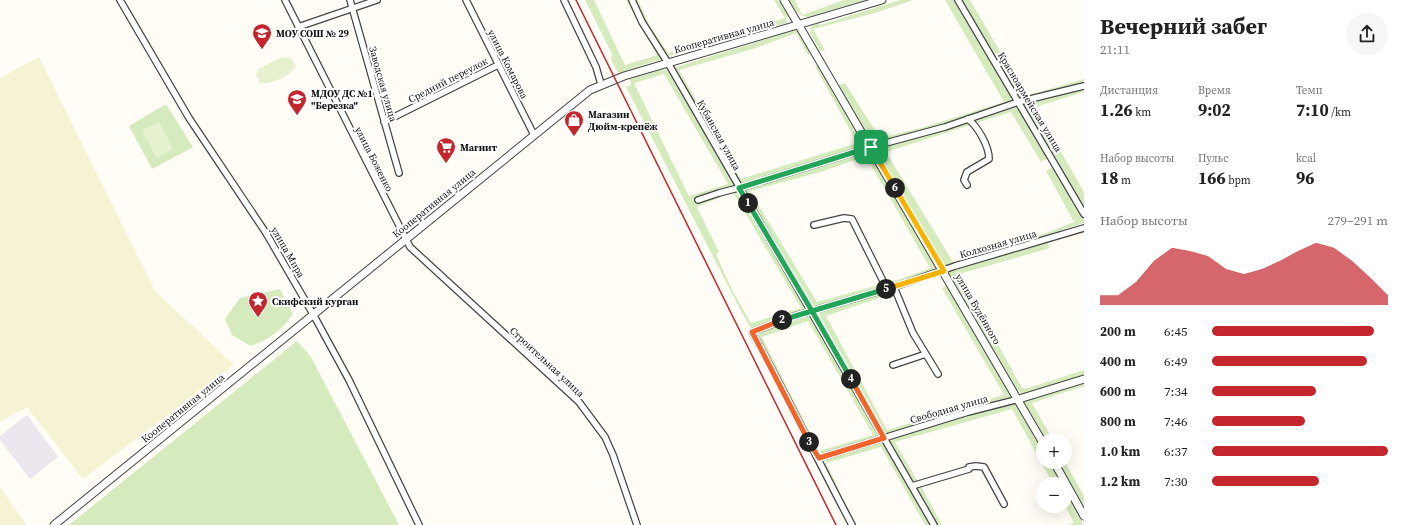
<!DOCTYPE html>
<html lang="ru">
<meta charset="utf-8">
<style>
:root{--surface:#fff;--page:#f6f6f6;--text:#222;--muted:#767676;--accent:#c4262e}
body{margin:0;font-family:"Source Serif 4",serif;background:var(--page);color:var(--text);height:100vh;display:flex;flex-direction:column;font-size:15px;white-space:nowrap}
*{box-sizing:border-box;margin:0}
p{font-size:13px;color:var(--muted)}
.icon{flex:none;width:22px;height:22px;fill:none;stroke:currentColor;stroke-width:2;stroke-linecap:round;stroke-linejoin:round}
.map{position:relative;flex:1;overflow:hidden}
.details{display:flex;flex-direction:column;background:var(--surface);width:320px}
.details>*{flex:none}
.buttons{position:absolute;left:1036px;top:433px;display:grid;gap:8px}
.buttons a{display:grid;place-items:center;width:36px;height:36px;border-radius:50%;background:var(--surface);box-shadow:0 4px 16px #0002;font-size:20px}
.pin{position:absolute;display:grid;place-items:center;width:34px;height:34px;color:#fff;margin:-17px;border-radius:8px;box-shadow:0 2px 6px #0006}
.km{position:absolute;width:20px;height:20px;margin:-10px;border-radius:50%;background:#222;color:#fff;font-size:11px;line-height:20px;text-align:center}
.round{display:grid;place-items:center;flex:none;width:42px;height:42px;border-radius:21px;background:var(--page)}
.overview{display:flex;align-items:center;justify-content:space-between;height:68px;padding:0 16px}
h1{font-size:22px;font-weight:700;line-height:30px}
.metrics{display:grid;grid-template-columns:repeat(3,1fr);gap:6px;height:68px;padding:4px 16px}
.metrics div{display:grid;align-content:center}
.metrics b{font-size:17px;font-weight:700}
.metrics small{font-size:11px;font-weight:400}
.metrics p{font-size:11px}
.chart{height:112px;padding:8px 16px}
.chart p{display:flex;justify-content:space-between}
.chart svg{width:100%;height:72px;margin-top:4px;fill:var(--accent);opacity:.7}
ul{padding:0 16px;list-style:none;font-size:13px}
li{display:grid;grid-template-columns:64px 48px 1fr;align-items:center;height:30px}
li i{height:10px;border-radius:5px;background:var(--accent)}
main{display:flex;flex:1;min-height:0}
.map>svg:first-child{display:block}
</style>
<main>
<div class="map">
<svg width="1084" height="525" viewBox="0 0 1084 525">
<rect width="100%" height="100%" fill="#fffdf5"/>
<path fill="#eee6ef" d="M27 415 58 457 30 479 0 440V436Z"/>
<path fill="#f6f3d4" d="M39 57 155 291 234 365 83 479 27 407 0 422V78Z
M0 487 26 524 25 525H0Z"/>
<path fill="#d5ebbd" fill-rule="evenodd" d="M585 0H594L625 65 657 55 626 0H630L662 59 618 73 611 59 612 54Z
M634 0H638L649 24 668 53 785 18 774 0H781L790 16 786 18 787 23 669 56 648 29Z
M789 0H795L802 15 844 0H865L808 17C797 16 794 9 789 0Z
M900 0H913L875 13 813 29 825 51H820L810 33 811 26 819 23 820 25Z
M945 0H955L1011 95 1010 103 921 132 876 143C865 138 846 98 839 85L845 83 880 138 921 128 1004 102Z
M962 0H970L1026 96 1084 79V83L1021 100Z
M795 30 800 32 812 52 808 55 796 33 756 48 679 70 741 179 857 143 815 66 820 64 865 146 744 184H740L674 70 676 67Z
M664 69 668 71C714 151 762 229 807 310L755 329 750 327 742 313 626 87 631 85 630 79ZM664 74 728 184 689 196 634 83ZM733 192 801 308 751 323 732 290 716 254 719 252 697 207Z
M1084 89V92L1035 107 1084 192V208L1025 108 1026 104 1030 101Z
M166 104 193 147 152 169 129 126Z
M1015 106 1018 107 1049 157 1041 162 1011 112 886 152 953 262 1046 233 1074 222 1046 171 1054 166 1084 218V223L945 267 880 157 877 149Z
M866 150 870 153 936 264V269L890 286 817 308 813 307 744 190ZM866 156 930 268 904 278 817 302 750 191 821 172Z
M1048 243 1050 248 959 274 1022 388H1028L1084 370V377L1023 395 1016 389 948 273 952 270Z
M948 285 1011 395 1010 399 886 436 818 316 823 310 893 291 894 293 826 316 887 430 1004 395 942 288Z
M280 289 293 314C281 331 270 339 251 346L232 335 225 319 240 298Z
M811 314 882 438 820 456 816 453 759 338 760 332C774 322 794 318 811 314ZM808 321 873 435 819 451 762 337Z
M297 341 311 357 399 525H69Z
M1084 381V386L1032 403 1053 440H1045L1023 401Z
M1014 404 1017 405 1021 410 1043 449V462H1050L1062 484H1053L1012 409 895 442 918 482H915L909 478 889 440 971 414Z
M884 440 932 525H925L881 447 826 463 856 525H853L824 464 828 458Z
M1057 462H1065L1084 496V510Z
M976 467 983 470 1004 508 979 468 921 486 942 525H936L915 487Z
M1065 490 1082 520V525H1067L1074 523 1065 506Z"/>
<path fill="#e6f2cf" d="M282 57 291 58 296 66C290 76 271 85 260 83L256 75 258 69Z
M159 122 173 149 157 158 142 130Z"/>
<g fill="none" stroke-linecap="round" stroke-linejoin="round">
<g stroke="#444" stroke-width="8">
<path id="minor" d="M120 0 189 118 266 233 313 314 349 380 419 525
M285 0 410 247 579 402 605 437 613 455 637 525
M350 0 399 173
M466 0 534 135
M564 0 596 67 601 84
M632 0 642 22 668 63 934 525
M958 0 1084 214
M298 27 377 0
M384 122 498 65
M967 185 964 180 967 172 989 159C989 146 978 127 968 119
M698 200 719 193 746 186 871 147 945 127 1018 102 1084 86
M814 225 844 218 852 219 887 289
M894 287 913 333 938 374
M893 365 926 354
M819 458 968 412 1019 399
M912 486 969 469V467L976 466 984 467 1004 504
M852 525C818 461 787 396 752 332L791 317 894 287 955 266 1084 228"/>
</g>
<g stroke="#444" stroke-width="9">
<path id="tertiary" d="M784 0 1043 443
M1019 399 1084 379
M1054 462 1084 516
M54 525 590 90 624 76 882 0"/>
</g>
<use href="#minor" stroke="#fff" stroke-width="5.5"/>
<use href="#tertiary" stroke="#fff" stroke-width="7"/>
<path stroke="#c4262e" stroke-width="1.5" d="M576 0 836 525"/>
</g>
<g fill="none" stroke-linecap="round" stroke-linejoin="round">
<g stroke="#fff" stroke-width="8">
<path id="split-1" d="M748 203 739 188 871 147"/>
</g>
<g stroke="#fff" stroke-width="8">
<path id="split-2" d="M748 203 812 311 782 320"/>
</g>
<g stroke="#fff" stroke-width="8">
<path id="split-3" d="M782 320 752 332 809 442"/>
</g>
<g stroke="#fff" stroke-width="8">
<path id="split-4" d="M809 442 819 458 884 438 851 379"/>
</g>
<g stroke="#fff" stroke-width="8">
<path id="split-5" d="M851 379 812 311 886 289"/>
</g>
<g stroke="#fff" stroke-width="8">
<path id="split-6" d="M886 289 944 271 895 188"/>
</g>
<g stroke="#fff" stroke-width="8">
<path id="split-7" d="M871 147 895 188"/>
</g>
<use href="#split-1" stroke="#22a559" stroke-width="5"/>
<use href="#split-2" stroke="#22a559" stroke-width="5"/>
<use href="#split-3" stroke="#f0652b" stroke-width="5"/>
<use href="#split-4" stroke="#f0652b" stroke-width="5"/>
<use href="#split-5" stroke="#22a559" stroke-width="5"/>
<use href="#split-6" stroke="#f5b400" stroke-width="5"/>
<use href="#split-7" stroke="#f5b400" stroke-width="5"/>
</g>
<defs>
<g id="school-pin" transform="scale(1)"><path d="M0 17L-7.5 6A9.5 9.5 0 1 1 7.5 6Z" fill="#c4262e" stroke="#fff"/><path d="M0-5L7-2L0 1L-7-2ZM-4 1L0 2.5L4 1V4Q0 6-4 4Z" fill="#fff"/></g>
<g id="shop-pin" transform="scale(1)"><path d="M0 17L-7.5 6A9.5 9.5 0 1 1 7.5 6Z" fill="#c4262e" stroke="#fff"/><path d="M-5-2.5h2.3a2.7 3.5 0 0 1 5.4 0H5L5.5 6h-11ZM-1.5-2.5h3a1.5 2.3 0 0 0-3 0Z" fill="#fff"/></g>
<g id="supermarket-pin" transform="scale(1)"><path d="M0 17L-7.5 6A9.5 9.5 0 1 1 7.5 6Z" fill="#c4262e" stroke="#fff"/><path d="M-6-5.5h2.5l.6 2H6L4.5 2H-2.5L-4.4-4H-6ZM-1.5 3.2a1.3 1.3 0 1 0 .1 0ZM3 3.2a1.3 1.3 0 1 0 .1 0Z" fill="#fff"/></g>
<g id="sight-pin" transform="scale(1)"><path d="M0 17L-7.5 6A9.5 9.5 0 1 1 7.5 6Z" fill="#c4262e" stroke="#fff"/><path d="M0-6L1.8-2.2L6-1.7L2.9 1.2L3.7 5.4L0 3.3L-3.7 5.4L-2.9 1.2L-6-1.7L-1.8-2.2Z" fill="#fff"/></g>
</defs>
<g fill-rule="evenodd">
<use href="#school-pin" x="262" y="33"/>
<use href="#school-pin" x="297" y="99"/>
<use href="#shop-pin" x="574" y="120"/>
<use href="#supermarket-pin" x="446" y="147"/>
<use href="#sight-pin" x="258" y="301"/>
</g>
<g text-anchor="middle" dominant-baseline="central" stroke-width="4" stroke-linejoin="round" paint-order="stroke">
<g font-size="10" font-weight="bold" fill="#111" stroke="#fff" text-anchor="start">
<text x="276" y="33">МОУ СОШ № 29</text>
<text x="311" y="93">МДОУ ДС №1<tspan x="311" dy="12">"Березка"</tspan></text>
<text x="588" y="114">Магазин<tspan x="588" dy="12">Дюйм-крепёж</tspan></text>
<text x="460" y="147">Магнит</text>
<text x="272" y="301">Скифский курган</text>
</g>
<g font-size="10" fill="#111" stroke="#fff">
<text transform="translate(724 36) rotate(-16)">Кооперативная улица</text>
<text transform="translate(508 64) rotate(63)">улица Комарова</text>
<text transform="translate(448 80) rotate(-27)">Средний переулок</text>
<text transform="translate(383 84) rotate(74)">Заводская улица</text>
<text transform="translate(1030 102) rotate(59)">Красноармейская улица</text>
<text transform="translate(719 135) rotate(61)">Кубанская улица</text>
<text transform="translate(374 159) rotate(63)">улица Боженко</text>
<text transform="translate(434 203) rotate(-39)">Кооперативная улица</text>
<text transform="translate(998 244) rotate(-16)">Колхозная улица</text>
<text transform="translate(288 252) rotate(60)">улица Мира</text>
<text transform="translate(978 309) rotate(60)">улица Будённого</text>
<text transform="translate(547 362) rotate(43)">Строительная улица</text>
<text transform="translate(183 408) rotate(-39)">Кооперативная улица</text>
<text transform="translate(949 409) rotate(-16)">Свободная улица</text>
</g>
</g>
</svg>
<div class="buttons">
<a>+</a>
<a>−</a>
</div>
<div class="pin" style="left:871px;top:147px;background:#1e9e55"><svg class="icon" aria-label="arrive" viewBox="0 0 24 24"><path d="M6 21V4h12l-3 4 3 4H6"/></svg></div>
<b class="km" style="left:748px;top:203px">1</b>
<b class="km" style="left:782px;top:320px">2</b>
<b class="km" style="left:809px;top:442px">3</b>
<b class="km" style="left:851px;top:379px">4</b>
<b class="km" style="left:886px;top:289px">5</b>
<b class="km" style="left:895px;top:188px">6</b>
</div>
<section class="details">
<div class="overview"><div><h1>Вечерний забег</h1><p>21:11</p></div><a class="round"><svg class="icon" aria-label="share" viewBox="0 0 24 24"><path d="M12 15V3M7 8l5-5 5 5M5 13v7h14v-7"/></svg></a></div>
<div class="metrics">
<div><p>Дистанция</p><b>1.26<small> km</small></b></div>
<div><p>Время</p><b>9:02</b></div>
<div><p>Темп</p><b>7:10<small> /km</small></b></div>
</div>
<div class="metrics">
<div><p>Набор высоты</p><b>18<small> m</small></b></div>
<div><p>Пульс</p><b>166<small> bpm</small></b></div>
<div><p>kcal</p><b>96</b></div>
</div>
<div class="chart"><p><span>Набор высоты</span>279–291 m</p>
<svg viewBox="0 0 160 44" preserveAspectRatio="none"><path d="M0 44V38L10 38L20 30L30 17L40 9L50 11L60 14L70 22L80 25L90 22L100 17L110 11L120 6L130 9L140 17L150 27L160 38V44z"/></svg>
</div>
<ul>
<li><b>200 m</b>6:45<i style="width:92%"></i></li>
<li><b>400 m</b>6:49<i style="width:88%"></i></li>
<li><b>600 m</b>7:34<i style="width:59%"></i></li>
<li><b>800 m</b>7:46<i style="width:53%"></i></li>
<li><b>1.0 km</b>6:37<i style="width:100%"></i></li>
<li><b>1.2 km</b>7:30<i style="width:61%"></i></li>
</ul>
</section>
</main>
